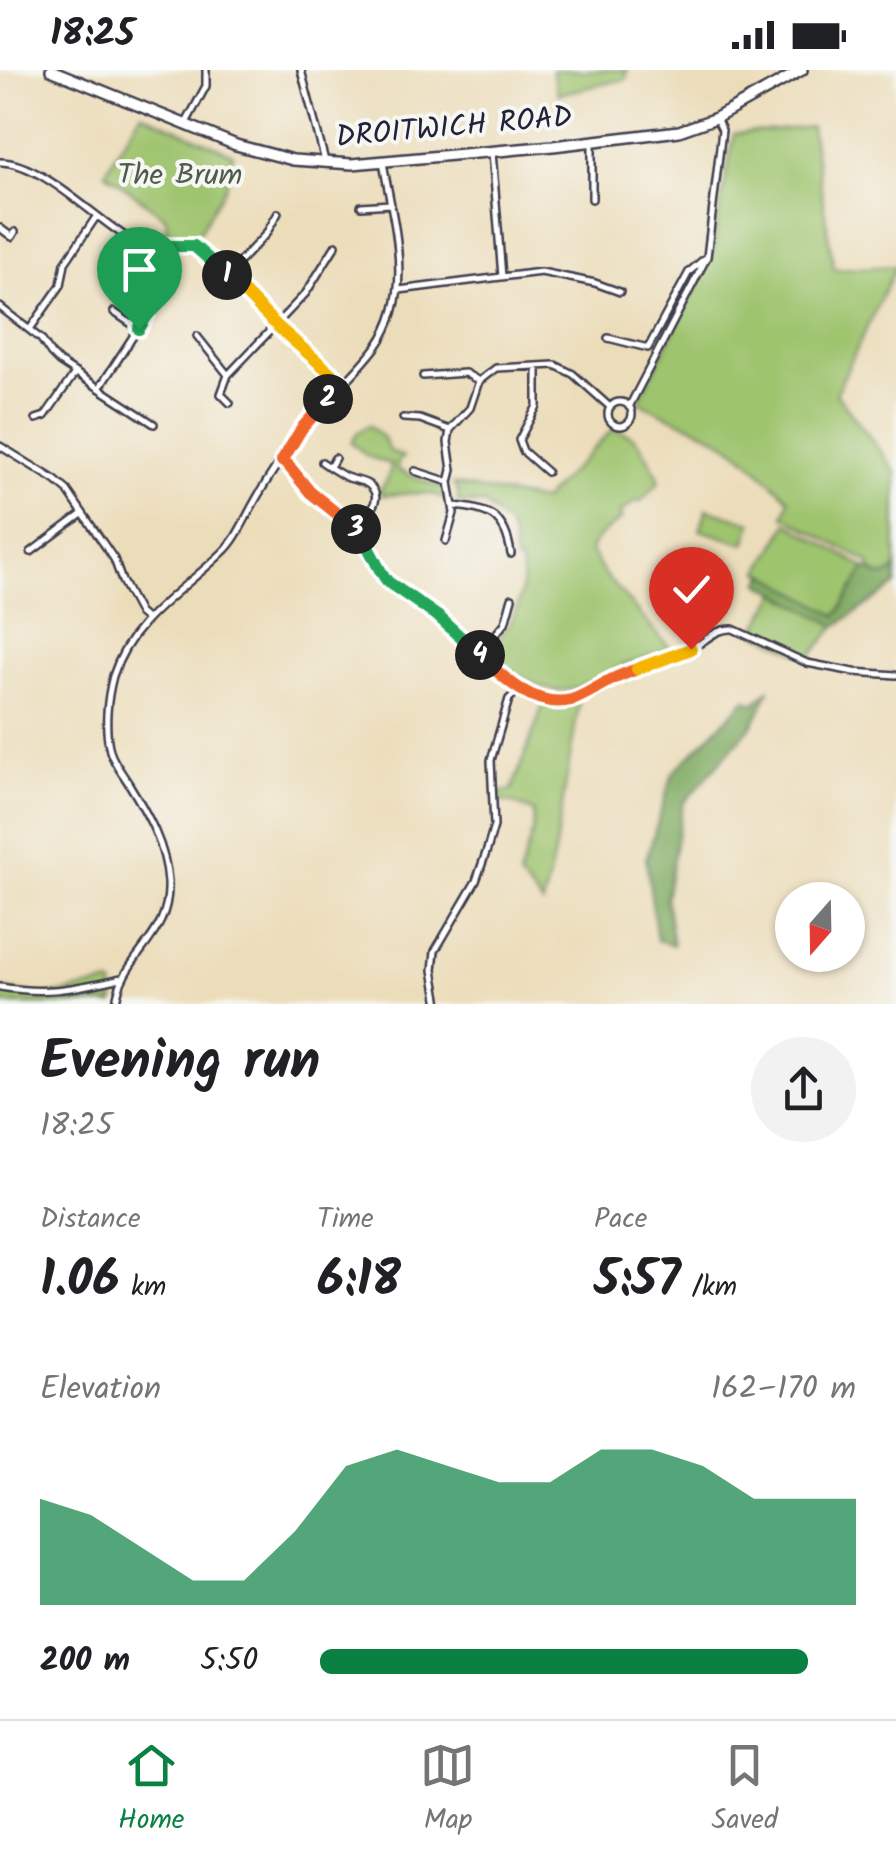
<!DOCTYPE html>
<meta charset="utf-8">
<style>
:root{--surface:#fff;--page:#f2f2f2;--text:#202124;--muted:#757577;--line:#e0e0e0;--accent:#0b8043}
body{margin:0;font-family:Kalam,sans-serif;background:var(--page);color:var(--text);height:100vh;display:flex;flex-direction:column;font-size:38px;white-space:nowrap}
*{box-sizing:border-box;margin:0}
p{font-size:32px;color:var(--muted)}
.icon{flex:none;width:55px;height:55px;fill:none;stroke:currentColor;stroke-width:2;stroke-linecap:round;stroke-linejoin:round}
.map{position:relative;height:934px;overflow:hidden}
.drawer{display:flex;flex-direction:column;background:var(--surface);flex:1}
.drawer>*{flex:none}
.needle{width:65px;rotate:200deg}
.tools{position:absolute;left:775px;top:812px;display:grid;gap:20px}
.tools a{display:grid;place-items:center;width:90px;height:90px;border-radius:50%;background:var(--surface);box-shadow:0 2px 8px #0004;font-size:50px}
.pin{position:absolute;display:grid;place-items:center;width:85px;height:85px;color:#fff;margin:-102px -42px;border-radius:50% 50% 50% 0;rotate:-45deg;box-shadow:0 0 10px #0007}
.pin .icon{rotate:45deg}
.km{position:absolute;width:50px;height:50px;margin:-25px;border-radius:50%;background:#222;color:#fff;font-size:28px;line-height:50px;text-align:center}
.round{display:grid;place-items:center;flex:none;width:105px;height:105px;border-radius:52px;background:var(--page)}
.headline{display:flex;align-items:center;justify-content:space-between;height:170px;padding:0 40px}
h1{font-size:55px;font-weight:700;line-height:75px}
.metrics{display:grid;grid-template-columns:repeat(3,1fr);gap:15px;height:170px;padding:10px 40px}
.metrics div{display:grid;align-content:center}
.metrics b{font-size:50px;font-weight:700}
.metrics small{font-size:28px;font-weight:400}
.metrics p{font-size:28px}
.chart{height:280px;padding:20px 40px}
.chart p{display:flex;justify-content:space-between}
.chart svg{width:100%;height:180px;margin-top:10px;fill:var(--accent);opacity:.7}
ul{padding:0 40px;list-style:none;font-size:32px}
li{display:grid;grid-template-columns:160px 120px 1fr;align-items:center;height:75px}
li i{height:25px;border-radius:12px;background:var(--accent)}
.status{display:flex;justify-content:space-between;align-items:center;height:70px;padding:0 50px;background:var(--surface);direction:ltr}
.status svg{height:28px;fill:currentColor}
.dock{display:flex;justify-content:space-around;align-items:center;height:140px;border-top:2px solid var(--line);background:var(--surface);font-size:28px;color:var(--muted)}
.dock a{display:grid;justify-items:center;gap:5px}
.dock .current{color:var(--accent)}
.map>svg:first-child{display:block}
</style>
<div class="status"><b>18:25</b><svg viewBox="0 0 49 12"><path d="M0 12V9h3v3zM5 12V6h3v6zM10 12V3h3v9zM15 12V0h3v12zM26 1h20v11H26zM47 4h2v5h-2z"/></svg></div>
<div class="map">
<svg width="896" height="934" viewBox="0 0 896 934">
<rect width="100%" height="100%" fill="#f6f6f2"/>
<filter id="ink" filterUnits="userSpaceOnUse"><feTurbulence type="fractalNoise" baseFrequency=".01" numOctaves="2"/><feDisplacementMap in="SourceGraphic" scale="20" xChannelSelector="R" yChannelSelector="G"/><feConvolveMatrix kernelMatrix="1 2 1 2 8 2 1 2 1" color-interpolation-filters="sRGB"/></filter>
<filter id="wash" filterUnits="userSpaceOnUse"><feTurbulence type="fractalNoise" baseFrequency=".0048" numOctaves="4" result="noise"/><feDisplacementMap in="SourceGraphic" scale="40" xChannelSelector="R" yChannelSelector="G"/><feGaussianBlur stdDeviation="2.25" result="paint"/><feColorMatrix in="noise" values="0 0 0 0 0 0 0 0 0 0 0 0 0 0 0 0 0 1.4 0 .05"/><feComposite in="paint" operator="in"/></filter>
<g filter="url(#wash)">
<rect width="100%" height="100%" fill="#ecddba"/>
<path fill="#9fc46e" stroke="#607354" stroke-width="2.5" d="M552 0H627L626 9 558 24Z
M141 43 233 84 226 116 194 171H167L166 148 105 102Z
M811 57 834 199 896 196 836 323 896 402V498L890 504 880 506 870 499 869 493 784 446 789 429C769 411 748 386 724 372 697 355 666 348 639 331L711 187 734 64Z
M369 355 384 369 389 381 403 387 397 394 398 400 447 420 449 431C427 417 407 426 382 425L380 420 386 412 392 395 367 386 351 372 358 362Z
M612 360C641 362 644 383 658 405L659 412 640 432 637 430 619 444 622 448C610 460 597 463 590 480L604 504 671 579C654 585 636 590 619 597 598 606 576 624 553 620 527 616 506 595 486 580 493 572 504 564 509 555 519 539 527 508 519 491H515L512 466 507 455 484 434 458 433V422L453 414 542 431Z
M707 439 752 453 745 474 700 460Z
M788 453 865 498 837 546 760 501Z
M777 523 836 556 809 588 754 562Z
M544 633 562 637 579 633 555 779 543 834 519 807 533 760 534 742 513 733 497 731 498 723 512 720Z
M108 914 113 915 114 934H0V919L45 926Z"/>
<path fill="#7faa61" stroke="#50664e" stroke-width="2.5" d="M865 498 880 506 890 504 896 498V515L836 556 760 513 766 504 837 546Z
M770 619 754 653 683 734 666 828 673 875 657 870 646 789 673 703 746 629 754 634Z"/>
</g>
<g filter="url(#ink)">
<g fill="none" stroke-linecap="round" stroke-linejoin="round">
<g stroke="#403e4e" stroke-width="10">
<path id="minor" d="M301 0 325 91
M186 53 206 16V0
M492 82 502 207
M0 92C41 92 94 148 131 170 156 184 178 166 205 183L277 256 342 313
M592 129V72
M361 136 390 134
M0 158 12 167 15 162
M227 205 266 164 278 143
M399 220 541 202 595 213 620 222
M0 237 41 269 51 284 59 292 154 354
M114 242 139 259
M30 259 61 215 65 193 96 147
M197 266 228 305 221 324 230 333
M608 268 648 278 689 202 704 189
M537 296V336L519 370 523 381 547 402
M228 305 306 223 336 175
M423 306 465 303 479 311
M100 317 147 245 149 230 145 175
M608 344a12 12 0 1 1 24 0a12 12 0 1 1-24 0Z
M629 337 707 187 722 60 716 48
M403 348 420 349 450 360
M36 349 45 346 75 303
M0 376 55 410 67 420 114 489 122 511 139 543 147 550
M281 391C294 398 299 411 309 421 324 436 345 446 359 463 371 478 376 498 388 512 405 524 423 535 439 548 472 575 523 644 572 630 586 626 599 615 613 609 627 602 641 597 656 591 667 586 681 584 692 578 707 571 715 558 733 559L807 593 854 602 896 605
M322 392C329 397 337 402 344 406 351 410 363 410 369 415 387 430 364 447 353 456
M330 397 335 388
M415 401 449 412
M454 436C489 439 506 446 511 484
M446 471 454 443 449 412 452 400 448 372 450 360 470 338 479 311 496 298 555 295 573 304 610 337
M31 482 82 444
M479 584 505 553 512 528
M0 917C49 925 75 918 122 908
M116 934C121 884 171 870 168 812 166 776 147 743 129 714 123 704 113 692 110 681 104 658 107 628 113 606 131 549 183 521 223 482 237 469 245 448 255 431 266 411 279 392 292 373 316 337 352 310 377 276 416 221 393 153 383 92
M439 934 433 900 435 881 476 811 487 780 494 756 491 690 509 629 519 620"/>
</g>
<g stroke="#403e4e" stroke-width="14">
<path id="primary" d="M51 0 236 75 293 90 352 94 553 76 679 61 716 48 802 0"/>
</g>
<use href="#minor" stroke="#fff" stroke-width="5"/>
<use href="#primary" stroke="#fff" stroke-width="9"/>
</g>
</g>
<g fill="none" stroke-linecap="round" stroke-linejoin="round" filter="url(#ink)">
<g stroke="#fff" stroke-width="20">
<path id="split-1" d="M139 259 147 245 149 230 145 176H194L227 205"/>
</g>
<g stroke="#fff" stroke-width="20">
<path id="split-2" d="M227 205 277 256 342 313 328 329"/>
</g>
<g stroke="#fff" stroke-width="20">
<path id="split-3" d="M328 329 302 358 282 391 288 395 310 422 356 459"/>
</g>
<g stroke="#fff" stroke-width="20">
<path id="split-4" d="M356 459C370 475 375 496 388 512L440 548 480 585"/>
</g>
<g stroke="#fff" stroke-width="20">
<path id="split-5" d="M480 585C502 607 535 639 571 630 583 627 595 618 607 612 616 607 627 603 637 599"/>
</g>
<g stroke="#fff" stroke-width="20">
<path id="split-6" d="M637 599 691 579"/>
</g>
<use href="#split-1" stroke="#22a559" stroke-width="12"/>
<use href="#split-2" stroke="#f5b400" stroke-width="12"/>
<use href="#split-3" stroke="#f0652b" stroke-width="12"/>
<use href="#split-4" stroke="#22a559" stroke-width="12"/>
<use href="#split-5" stroke="#f0652b" stroke-width="12"/>
<use href="#split-6" stroke="#f5b400" stroke-width="12"/>
</g>
<g text-anchor="middle" dominant-baseline="central" stroke-width="8" stroke-linejoin="round" paint-order="stroke">
<g font-size="30" fill="#22223b" stroke="#f6f6f2">
<text transform="translate(454 58) rotate(-5)">DROITWICH ROAD</text>
</g>
<g font-size="30" fill="#4e5b4d" stroke="#f6f6f2">
<text x="180" y="106">The Brum</text>
</g>
</g>
</svg>
<div class="tools">
<a><svg class="needle" viewBox="-14 -14 28 28"><path d="M0-13l5 13h-10z" fill="#e53935"/><path d="M0 13l5-13h-10z" fill="#757577"/></svg></a>
</div>
<div class="pin" style="left:139px;top:259px;background:#1e9e55"><svg class="icon" aria-label="arrive" viewBox="0 0 24 24"><path d="M6 21V4h12l-3 4 3 4H6"/></svg></div>
<div class="pin" style="left:691px;top:579px;background:#d93025"><svg class="icon" aria-label="check" viewBox="0 0 24 24"><path d="M5 12l5 5 9-10"/></svg></div>
<b class="km" style="left:227px;top:205px">1</b>
<b class="km" style="left:328px;top:329px">2</b>
<b class="km" style="left:356px;top:459px">3</b>
<b class="km" style="left:480px;top:585px">4</b>
</div>
<section class="drawer">
<div class="headline"><div><h1>Evening run</h1><p>18:25</p></div><a class="round"><svg class="icon" aria-label="share" viewBox="0 0 24 24"><path d="M12 15V3M7 8l5-5 5 5M5 13v7h14v-7"/></svg></a></div>
<div class="metrics">
<div><p>Distance</p><b>1.06<small> km</small></b></div>
<div><p>Time</p><b>6:18</b></div>
<div><p>Pace</p><b>5:57<small> /km</small></b></div>
</div>
<div class="chart"><p><span>Elevation</span>162–170 m</p>
<svg viewBox="0 0 160 44" preserveAspectRatio="none"><path d="M0 44V18L10 22L20 30L30 38L40 38L50 26L60 10L70 6L80 10L90 14L100 14L110 6L120 6L130 10L140 18L150 18L160 18V44z"/></svg>
</div>
<ul>
<li><b>200 m</b>5:50<i style="width:91%"></i></li>
</ul>
</section>
<nav class="dock">
<a class="current"><svg class="icon" aria-label="home" viewBox="0 0 24 24"><path d="M3 11l9-7 9 7M6 9v11h12V9"/></svg>Home</a>
<a><svg class="icon" aria-label="map" viewBox="0 0 24 24"><path d="M3 6l6-2 6 2 6-2v14l-6 2-6-2-6 2zM9 4v14M15 6v14"/></svg>Map</a>
<a><svg class="icon" aria-label="saved" viewBox="0 0 24 24"><path d="M7 4h10v16l-5-4-5 4z"/></svg>Saved</a>
</nav>
